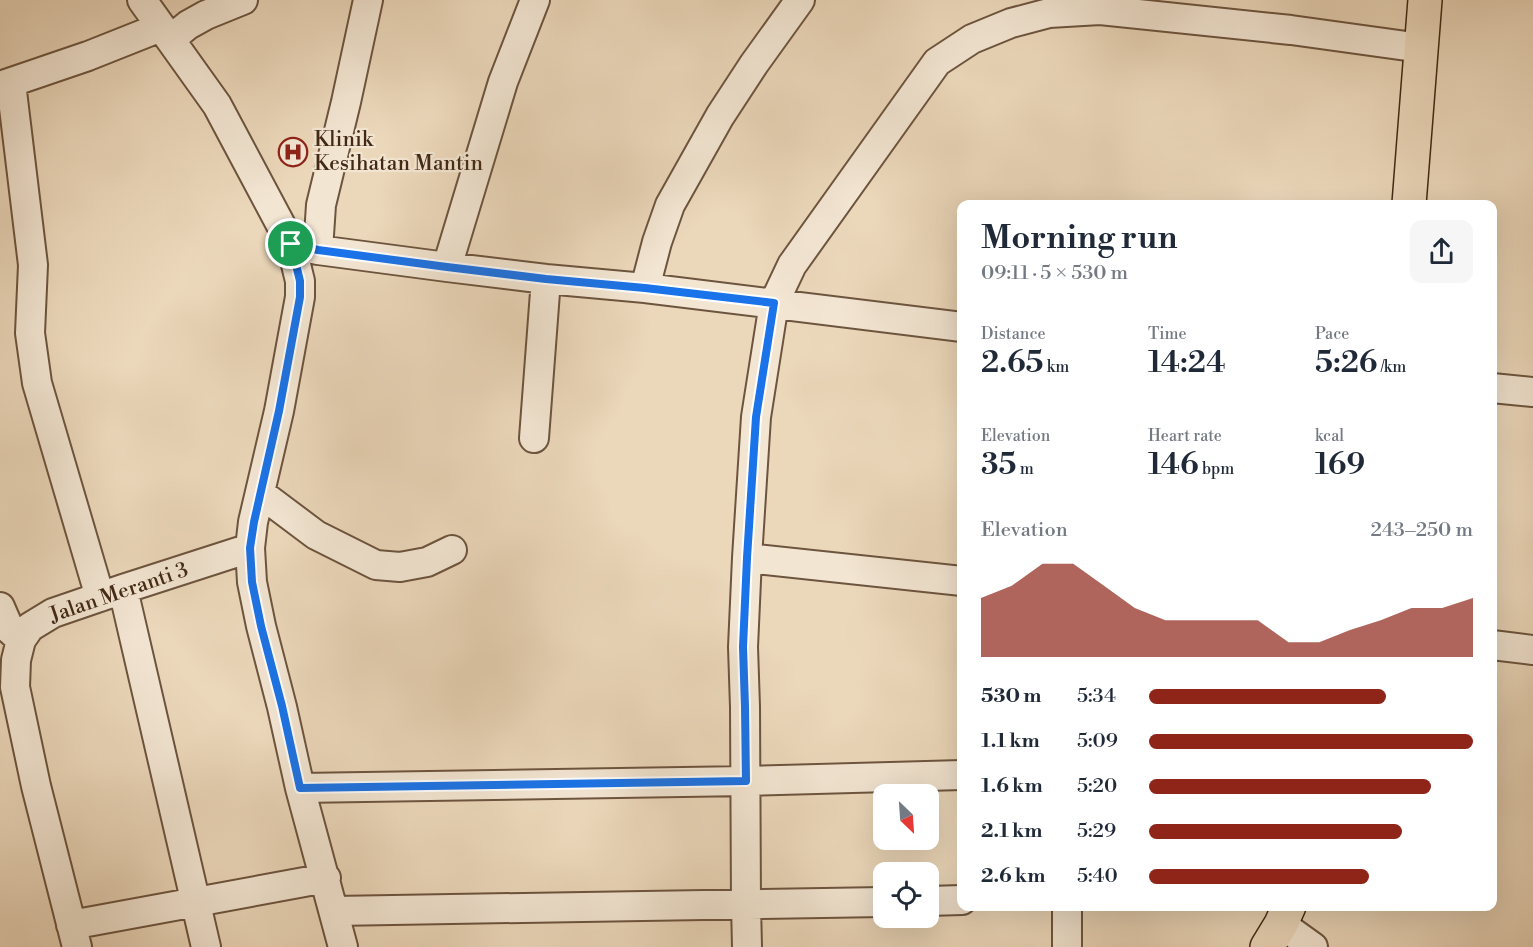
<!DOCTYPE html>
<meta charset="utf-8">
<style>
:root{--surface:#fff;--page:#f6f6f7;--text:#1f2937;--muted:#747a83;--accent:#8f2418}
body{margin:0;font-family:"Libre Bodoni",serif;background:var(--page);color:var(--text);height:100vh;display:flex;flex-direction:column;font-size:22px;white-space:nowrap}
*{box-sizing:border-box;margin:0}
p{font-size:20px;color:var(--muted)}
.icon{flex:none;width:33px;height:33px;fill:none;stroke:currentColor;stroke-width:2;stroke-linecap:round;stroke-linejoin:round}
.map{position:relative;flex:1;overflow:hidden}
.side{position:absolute;left:957px;top:200px;width:540px;height:711px;display:flex;flex-direction:column;background:var(--surface);border-radius:12px;box-shadow:0 6px 24px #0002}
.side>*{flex:none}
.needle{width:39px;rotate:155deg}
.fabs{position:absolute;left:873px;top:784px;display:grid;gap:12px}
.fabs a{display:grid;place-items:center;width:66px;height:66px;border-radius:12px;background:var(--surface);box-shadow:0 6px 24px #0002;font-size:30px}
.pin{position:absolute;display:grid;place-items:center;width:51px;height:51px;color:#fff;margin:-26px;border:3px solid #fff;border-radius:50%;box-shadow:0 2px 6px #0007}
.round{display:grid;place-items:center;flex:none;width:63px;height:63px;border-radius:12px;background:var(--page)}
.head{display:flex;align-items:center;justify-content:space-between;height:102px;padding:0 24px}
h1{font-size:33px;font-weight:600;line-height:45px}
.metrics{display:grid;grid-template-columns:repeat(3,1fr);gap:9px;height:102px;padding:6px 24px}
.metrics div{display:grid;align-content:center}
.metrics b{font-size:30px;font-weight:600}
.metrics small{font-size:16px;font-weight:400}
.metrics p{font-size:16px}
.chart{height:168px;padding:12px 24px}
.chart p{display:flex;justify-content:space-between}
.chart svg{width:100%;height:108px;margin-top:6px;fill:var(--accent);opacity:.7}
ul{padding:0 24px;list-style:none;font-size:20px}
li{display:grid;grid-template-columns:96px 72px 1fr;align-items:center;height:45px}
li i{height:15px;border-radius:8px;background:var(--accent)}
.map>svg:first-child{display:block}
</style>
<div class="map">
<svg width="1533" height="947" viewBox="0 0 1533 947">
<rect width="100%" height="100%" fill="#ebd7ba"/>
<filter id="stains"><feTurbulence type="fractalNoise" baseFrequency=".00333" numOctaves="4"/><feColorMatrix values="0 0 0 0 .2 0 0 0 0 .09 0 0 0 0 .02 0 0 0 .5 -.17"/></filter>
<radialGradient id="worn" r=".72"><stop offset=".6" stop-color="#630" stop-opacity="0"/><stop offset="1" stop-color="#630" stop-opacity=".3"/></radialGradient>
<g fill="none" stroke-linecap="round" stroke-linejoin="round">
<g stroke="#6d543e" stroke-width="32">
<path id="minor" d="M142 0 217 105 291 244 300 281V297L279 411 253 522 250 548 252 582 261 626 282 707 300 788 343 947
M171 39 188 25 206 15 243 0
M11 83 33 265 30 333 37 383 100 597
M0 86 88 56 161 27
M291 244 318 250 447 267 546 279 645 288 962 327
M318 250 321 205 346 102 368 0
M447 267 503 82 535 0
M645 288 657 242 670 205 720 116 754 64 800 0
M1492 388 1533 392
M534 438 546 279
M260 493 316 535 376 565 400 567 427 562 452 550
M747 558 962 581
M123 589 206 947
M0 607 10 630 21 640
M1492 645 1533 650
M300 788 746 781 962 775
M928 901 962 900
M334 911 884 902
M1281 924 1313 947
M71 925 326 878
M77 947 36 786 15 687 16 660 21 640 30 627 53 613 123 589 250 548
M747 947 746 905 745 707 743 647 747 558 756 417 774 303 792 265 937 62 972 39 1011 23 1049 13 1100 10 1291 30 1421 48
M1067 947V906"/>
</g>
<g stroke="#432915" stroke-width="36">
<path id="major" d="M1409 204 1425 0
M1267 947 1281 924 1289 906"/>
</g>
<use href="#minor" stroke="#f2e5d2" stroke-width="28"/>
<use href="#major" stroke="#ebd7ba" stroke-width="33"/>
</g>
<g fill="none" stroke-linecap="round" stroke-linejoin="round">
<g stroke="#fff" stroke-width="12">
<path id="route" d="M291 244 318 250 447 267 546 279 645 288 774 303 756 417 747 558 743 647 745 707 746 781 300 788 282 706 261 626 252 582 250 548 254 522 279 411 300 297V281Z"/>
</g>
<use href="#route" stroke="#1a73e8" stroke-width="8"/>
</g>
<defs>
<g id="hospital-ring" transform="scale(1.5)"><circle r="9.5" fill="#f2e5d2" stroke="#8f2418" stroke-width="1.5"/><path d="M-5-5h3v3.5h4V-5h3V5h-3V1.5h-4V5h-3Z" fill="#8f2418"/></g>
</defs>
<g fill-rule="evenodd">
<use href="#hospital-ring" x="293" y="152"/>
</g>
<g text-anchor="middle" dominant-baseline="central" stroke-width="4.5" stroke-linejoin="round" paint-order="stroke">
<g font-size="21" fill="#432915" stroke="#f2e5d2" text-anchor="start">
<text x="314" y="140">Klinik<tspan x="314" dy="24">Kesihatan Mantin</tspan></text>
</g>
<g font-size="21" fill="#432915" stroke="#f2e5d2">
<text transform="translate(119 593) rotate(-19)">Jalan Meranti 3</text>
</g>
</g>
<rect width="100%" height="100%" filter="url(#stains)"/>
<rect width="100%" height="100%" fill="url(#worn)"/>
</svg>
<div class="fabs">
<a><svg class="needle" viewBox="-14 -14 28 28"><path d="M0-13l5 13h-10z" fill="#e53935"/><path d="M0 13l5-13h-10z" fill="#747a83"/></svg></a>
<a><svg class="icon" aria-label="locate" viewBox="0 0 24 24"><circle cx="12" cy="12" r="6"/><path d="M12 2v4M12 18v4M2 12h4M18 12h4"/></svg></a>
</div>
<div class="pin" style="left:291px;top:244px;background:#1e9e55"><svg class="icon" aria-label="arrive" viewBox="0 0 24 24"><path d="M6 21V4h12l-3 4 3 4H6"/></svg></div>
<section class="side">
<div class="head"><div><h1>Morning run</h1><p>09:11 · 5 × 530 m</p></div><a class="round"><svg class="icon" aria-label="share" viewBox="0 0 24 24"><path d="M12 15V3M7 8l5-5 5 5M5 13v7h14v-7"/></svg></a></div>
<div class="metrics">
<div><p>Distance</p><b>2.65<small> km</small></b></div>
<div><p>Time</p><b>14:24</b></div>
<div><p>Pace</p><b>5:26<small> /km</small></b></div>
</div>
<div class="metrics">
<div><p>Elevation</p><b>35<small> m</small></b></div>
<div><p>Heart rate</p><b>146<small> bpm</small></b></div>
<div><p>kcal</p><b>169</b></div>
</div>
<div class="chart"><p><span>Elevation</span>243–250 m</p>
<svg viewBox="0 0 160 44" preserveAspectRatio="none"><path d="M0 44V20L10 15L20 6L30 6L40 15L50 24L60 29L70 29L80 29L90 29L100 38L110 38L120 33L130 29L140 24L150 24L160 20V44z"/></svg>
</div>
<ul>
<li><b>530 m</b>5:34<i style="width:73%"></i></li>
<li><b>1.1 km</b>5:09<i style="width:100%"></i></li>
<li><b>1.6 km</b>5:20<i style="width:87%"></i></li>
<li><b>2.1 km</b>5:29<i style="width:78%"></i></li>
<li><b>2.6 km</b>5:40<i style="width:68%"></i></li>
</ul>
</section>
</div>
